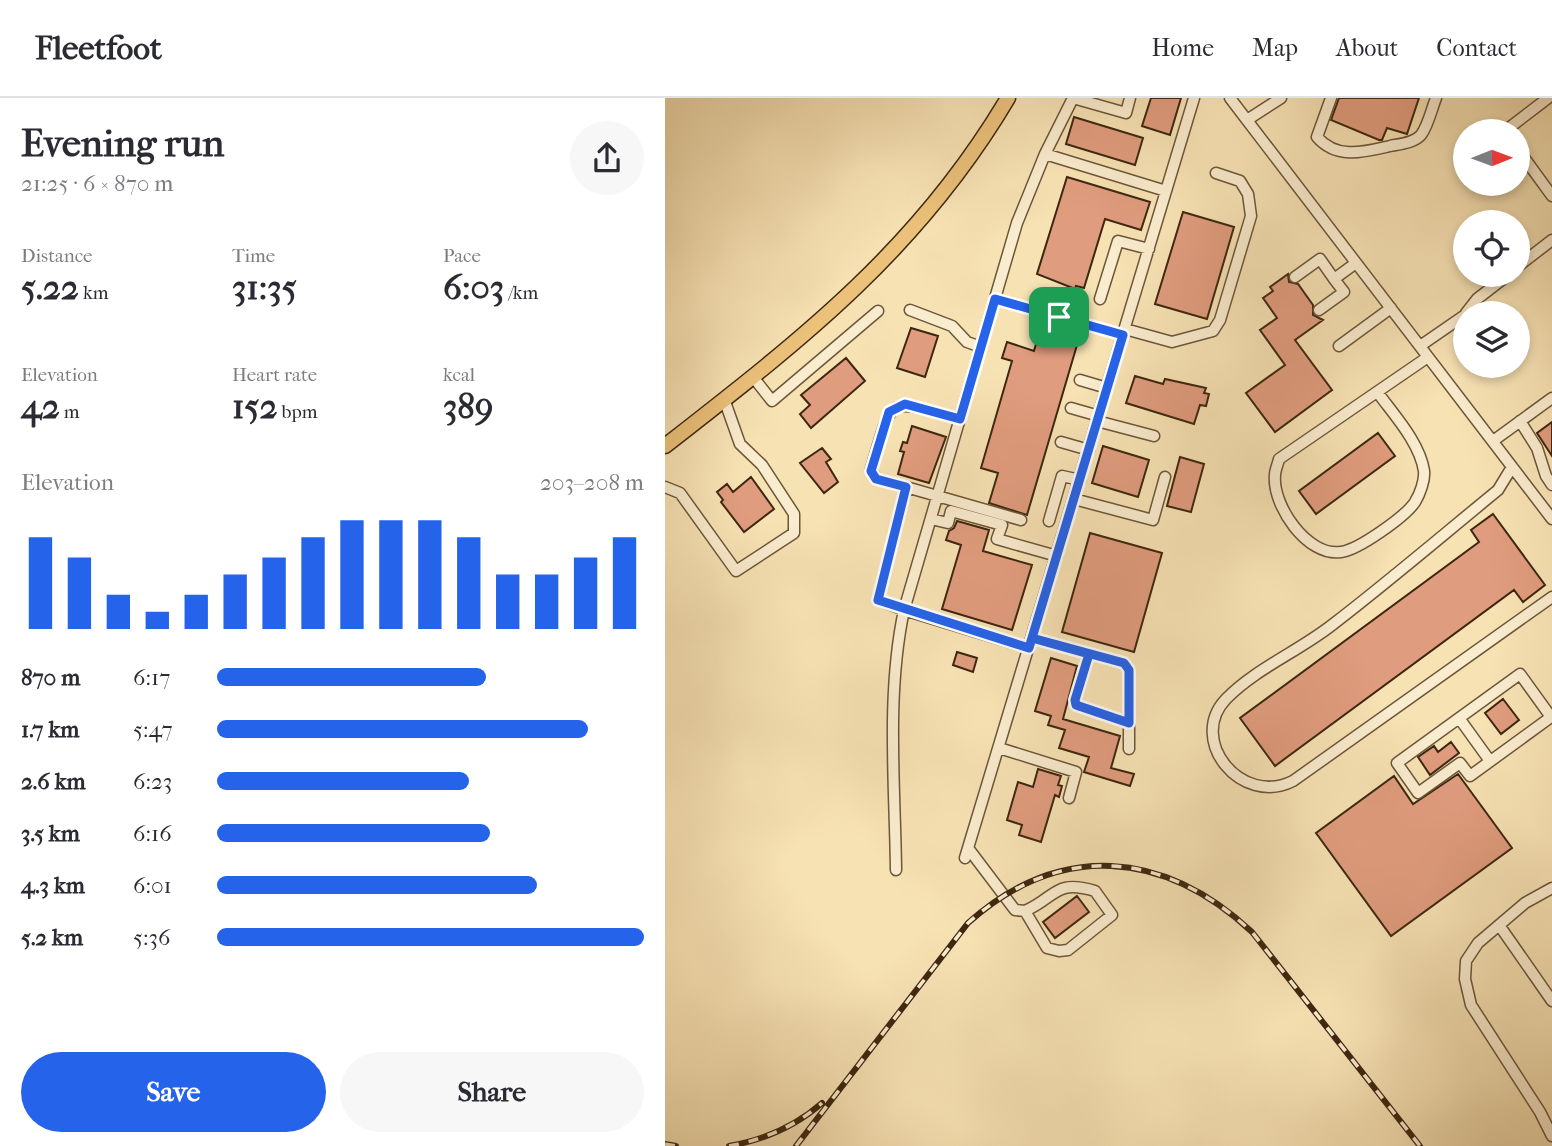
<!DOCTYPE html>
<meta charset="utf-8">
<style>
:root{--surface:#fff;--page:#f7f7f7;--text:#2b2b33;--muted:#7c7c81;--line:#e1e1e2;--accent:#2563eb}
body{margin:0;font-family:"IM FELL French Canon",serif;background:var(--page);color:var(--text);height:100vh;display:flex;flex-direction:column;font-size:26px;white-space:nowrap}
*{box-sizing:border-box;margin:0}
p{font-size:23px;color:var(--muted)}
.icon{flex:none;width:38px;height:38px;fill:none;stroke:currentColor;stroke-width:2;stroke-linecap:round;stroke-linejoin:round}
.map{position:relative;flex:1;overflow:hidden}
.panel{display:flex;flex-direction:column;background:var(--surface);width:665px}
.panel>*{flex:none}
.needle{width:46px;rotate:89deg}
.tools{position:absolute;left:788px;top:21px;display:grid;gap:14px}
.tools a{display:grid;place-items:center;width:77px;height:77px;border-radius:50%;background:var(--surface);box-shadow:0 4px 10px #0003;font-size:35px}
.pin{position:absolute;display:grid;place-items:center;width:60px;height:60px;color:#fff;margin:-30px;border-radius:14px;box-shadow:0 4px 10px #0006}
.round{display:grid;place-items:center;flex:none;width:74px;height:74px;border-radius:37px;background:var(--page)}
.head{display:flex;align-items:center;justify-content:space-between;height:119px;padding:0 21px}
h1{font-size:38px;font-weight:700;line-height:52px}
.metrics{display:grid;grid-template-columns:repeat(3,1fr);gap:10px;height:119px;padding:7px 21px}
.metrics div{display:grid;align-content:center}
.metrics b{font-size:35px;font-weight:700}
.metrics small{font-size:19px;font-weight:400}
.metrics p{font-size:19px}
.chart{height:196px;padding:14px 21px}
.chart p{display:flex;justify-content:space-between}
.chart svg{width:100%;height:126px;margin-top:7px;stroke:var(--accent);stroke-width:6}
.primary-button{display:flex;gap:14px;margin-top:auto;padding:14px 21px}
.primary-button a{flex:1;height:80px;border-radius:42px;background:var(--accent);color:#fff;font-size:28px;font-weight:700;line-height:80px;text-align:center}
.primary-button a+a{background:var(--page);color:var(--text)}
ul{padding:0 21px;list-style:none;font-size:23px}
li{display:grid;grid-template-columns:112px 84px 1fr;align-items:center;height:52px}
li i{height:18px;border-radius:9px;background:var(--accent)}
header{display:flex;align-items:center;gap:42px;box-sizing:border-box;height:98px;padding:0 35px;background:var(--surface);border-bottom:2px solid var(--line)}
header strong{font-size:33px}
nav{display:flex;gap:38px;margin-inline-start:auto;font-size:24px}
main{display:flex;flex:1;min-height:0}
.map>svg:first-child{display:block}
</style>
<header>
<strong>Fleetfoot</strong>
<nav><a>Home</a><a>Map</a><a>About</a><a>Contact</a></nav>
</header>
<main>
<section class="panel">
<div class="head"><div><h1>Evening run</h1><p>21:25 · 6 × 870 m</p></div><a class="round"><svg class="icon" aria-label="share" viewBox="0 0 24 24"><path d="M12 15V3M7 8l5-5 5 5M5 13v7h14v-7"/></svg></a></div>
<div class="metrics">
<div><p>Distance</p><b>5.22<small> km</small></b></div>
<div><p>Time</p><b>31:35</b></div>
<div><p>Pace</p><b>6:03<small> /km</small></b></div>
</div>
<div class="metrics">
<div><p>Elevation</p><b>42<small> m</small></b></div>
<div><p>Heart rate</p><b>152<small> bpm</small></b></div>
<div><p>kcal</p><b>389</b></div>
</div>
<div class="chart"><p><span>Elevation</span>203–208 m</p>
<svg viewBox="0 0 160 44" preserveAspectRatio="none"><path d="M5 44V12M15 44V19M25 44V32M35 44V38M45 44V32M55 44V25M65 44V19M75 44V12M85 44V6M95 44V6M105 44V6M115 44V12M125 44V25M135 44V25M145 44V19M155 44V12"/></svg>
</div>
<ul>
<li><b>870 m</b>6:17<i style="width:63%"></i></li>
<li><b>1.7 km</b>5:47<i style="width:87%"></i></li>
<li><b>2.6 km</b>6:23<i style="width:59%"></i></li>
<li><b>3.5 km</b>6:16<i style="width:64%"></i></li>
<li><b>4.3 km</b>6:01<i style="width:75%"></i></li>
<li><b>5.2 km</b>5:36<i style="width:100%"></i></li>
</ul>
<div class="primary-button"><a>Save</a><a>Share</a></div>
</section>
<div class="map">
<svg width="887" height="1048" viewBox="0 0 887 1048">
<rect width="100%" height="100%" fill="#f7e2b4"/>
<filter id="stains"><feTurbulence type="fractalNoise" baseFrequency=".00286" numOctaves="4"/><feColorMatrix values="0 0 0 0 .2 0 0 0 0 .09 0 0 0 0 .02 0 0 0 .5 -.17"/></filter>
<radialGradient id="worn" r=".72"><stop offset=".6" stop-color="#630" stop-opacity="0"/><stop offset="1" stop-color="#630" stop-opacity=".3"/></radialGradient>
<path fill="#e09c7e" stroke="#3d2710" stroke-width="2" d="M486 0H516L505 37 477 28Z
M674 0H754L742 36 722 30 717 42H714L666 22Z
M409 19 478 40 470 67 401 46Z
M402 79 485 104 476 132 440 121 419 190 411 188 410 191 372 176Z
M518 114 569 129 542 221 490 206Z
M623 176 624 184 633 186 648 207V217L658 222 630 242 667 292 610 334 581 295 620 267 595 232 612 220 598 200 608 193 605 189Z
M246 230 273 238 260 279 232 270Z
M374 235 412 247 362 417 324 405 333 375 316 370 347 263 337 260 342 244 369 253Z
M181 260 200 283 146 330 135 316 145 307 136 297Z
M470 278 498 286 500 281 541 290 539 295 544 296 541 308 535 307 529 326 461 305Z
M887 324V358L872 335Z
M247 328 281 339 264 385 233 376 239 354 235 353 238 344 242 345Z
M713 335 730 358 651 416 634 393Z
M438 348 484 362 473 399 427 385Z
M157 350 166 361 161 364 173 384 159 395 135 365Z
M515 359 539 366 526 414 502 408Z
M86 379 109 411 79 434 56 404 58 402 52 394 62 386 68 394Z
M828 416 880 487 858 504 849 492 610 668 575 620 814 444 806 432Z
M292 423 324 432 318 453 367 467 347 532 277 511 296 447 281 442 284 433 289 430Z
M425 435 497 455 469 554 397 534Z
M292 554 312 560 308 574 288 567Z
M386 560 412 568 398 621 455 638 446 670 469 676 465 688 419 674 424 659 394 650 400 632 383 627 386 618 370 613Z
M838 601 854 622 836 636 820 615Z
M786 644 794 655 765 677 753 659 769 648 773 654Z
M373 671 396 678 393 687 397 688 394 699 390 697 376 744 354 737 357 727 342 722 353 684 368 689Z
M793 676 847 750 726 838 651 735 729 678 748 706Z
M412 798 424 814 390 840 378 824Z"/>
<g fill="none" stroke-linecap="round" stroke-linejoin="round">
<g stroke="#6c5639" stroke-width="13">
<path id="minor" d="M408 0 461 15 465 0
M565 0 887 421
M666 0 652 39C672 62 699 54 725 48 735 46 749 45 756 37 763 28 767 10 771 0
M582 22 616 0
M840 33 883 0
M852 50 887 98
M380 56 501 93
M852 169 887 142
M630 179 655 161 669 181
M330 201 458 237
M435 201 453 143 484 151
M245 212 287 228 302 244 316 249
M654 212 679 194 669 181 691 165
M801 215 812 201 843 177
M460 231 507 244 548 233 555 222 586 118 583 96 575 83 551 75
M674 248 726 210
M755 248 800 217
M88 279 107 303 213 213
M415 282 442 290
M713 295C729 317 755 345 759 373 760 382 755 396 750 404 740 419 693 452 676 454 642 459 607 407 610 377 610 372 613 366 614 361L763 259
M406 310 434 318
M432 323 489 338
M855 323 872 350 881 378 887 387
M828 343 887 300
M396 344 424 352
M847 369 833 392C778 437 723 484 667 527 634 553 590 571 561 601 522 642 576 709 628 683L887 499
M0 389 15 395 71 473 129 435V416L97 367 75 346 59 301
M241 389 356 422
M409 401 488 422 500 379
M266 421 283 425 286 413 337 427 332 441 392 458
M384 423 397 378 415 382
M367 540 459 565 464 572V651
M364 550 239 512 352 125 380 56 408 0
M424 556 410 602 411 607 464 625
M886 619 855 576 732 665 753 695 795 665 805 678 886 619 887 618
M794 620 825 663
M334 650 411 674 404 700
M303 750 350 812 360 813C392 799 389 781 430 793L447 817 403 852 394 853 382 850 360 813
M300 760 529 0
M231 772C230 686 221 597 239 512L213 502 241 389 211 381 206 371C229 295 220 301 295 321
M887 790 860 805 813 845 801 863 800 881 806 907 875 1014 887 1038
M834 827 887 903"/>
</g>
<g stroke="#3d2710" stroke-width="17">
<path id="major" d="M0 348C136 242 253 152 343 0"/>
</g>
<use href="#minor" stroke="#faecce" stroke-width="10"/>
<use href="#major" stroke="#ecc17a" stroke-width="14"/>
<g stroke="#3d2710" stroke-width="6">
<path id="rail" d="M0 1046 11 1048
M64 1048C98 1042 131 1028 157 1005
M131 1048 303 825C395 743 499 752 587 834L755 1048"/>
</g>
<use href="#rail" stroke="#faecce" stroke-width="3.5" stroke-dasharray="10" stroke-linecap="butt"/>
</g>
<g fill="none" stroke-linecap="round" stroke-linejoin="round">
<g stroke="#fff" stroke-width="14">
<path id="route" d="M394 219 330 201 295 321 240 306 224 314 206 373 211 381 241 389 213 502 364 550 367 540 459 565 464 572V625L411 607 410 602 424 556 367 540 458 237 394 219"/>
</g>
<use href="#route" stroke="#2563eb" stroke-width="9"/>
</g>
<rect width="100%" height="100%" filter="url(#stains)"/>
<rect width="100%" height="100%" fill="url(#worn)"/>
</svg>
<div class="tools">
<a><svg class="needle" viewBox="-14 -14 28 28"><path d="M0-13l5 13h-10z" fill="#e53935"/><path d="M0 13l5-13h-10z" fill="#7c7c81"/></svg></a>
<a><svg class="icon" aria-label="locate" viewBox="0 0 24 24"><circle cx="12" cy="12" r="6"/><path d="M12 2v4M12 18v4M2 12h4M18 12h4"/></svg></a>
<a><svg class="icon" aria-label="layers" viewBox="0 0 24 24"><path d="M12 4l9 5-9 5-9-5zM3 14l9 5 9-5"/></svg></a>
</div>
<div class="pin" style="left:394px;top:219px;background:#1e9e55"><svg class="icon" aria-label="arrive" viewBox="0 0 24 24"><path d="M6 21V4h12l-3 4 3 4H6"/></svg></div>
</div>
</main>
